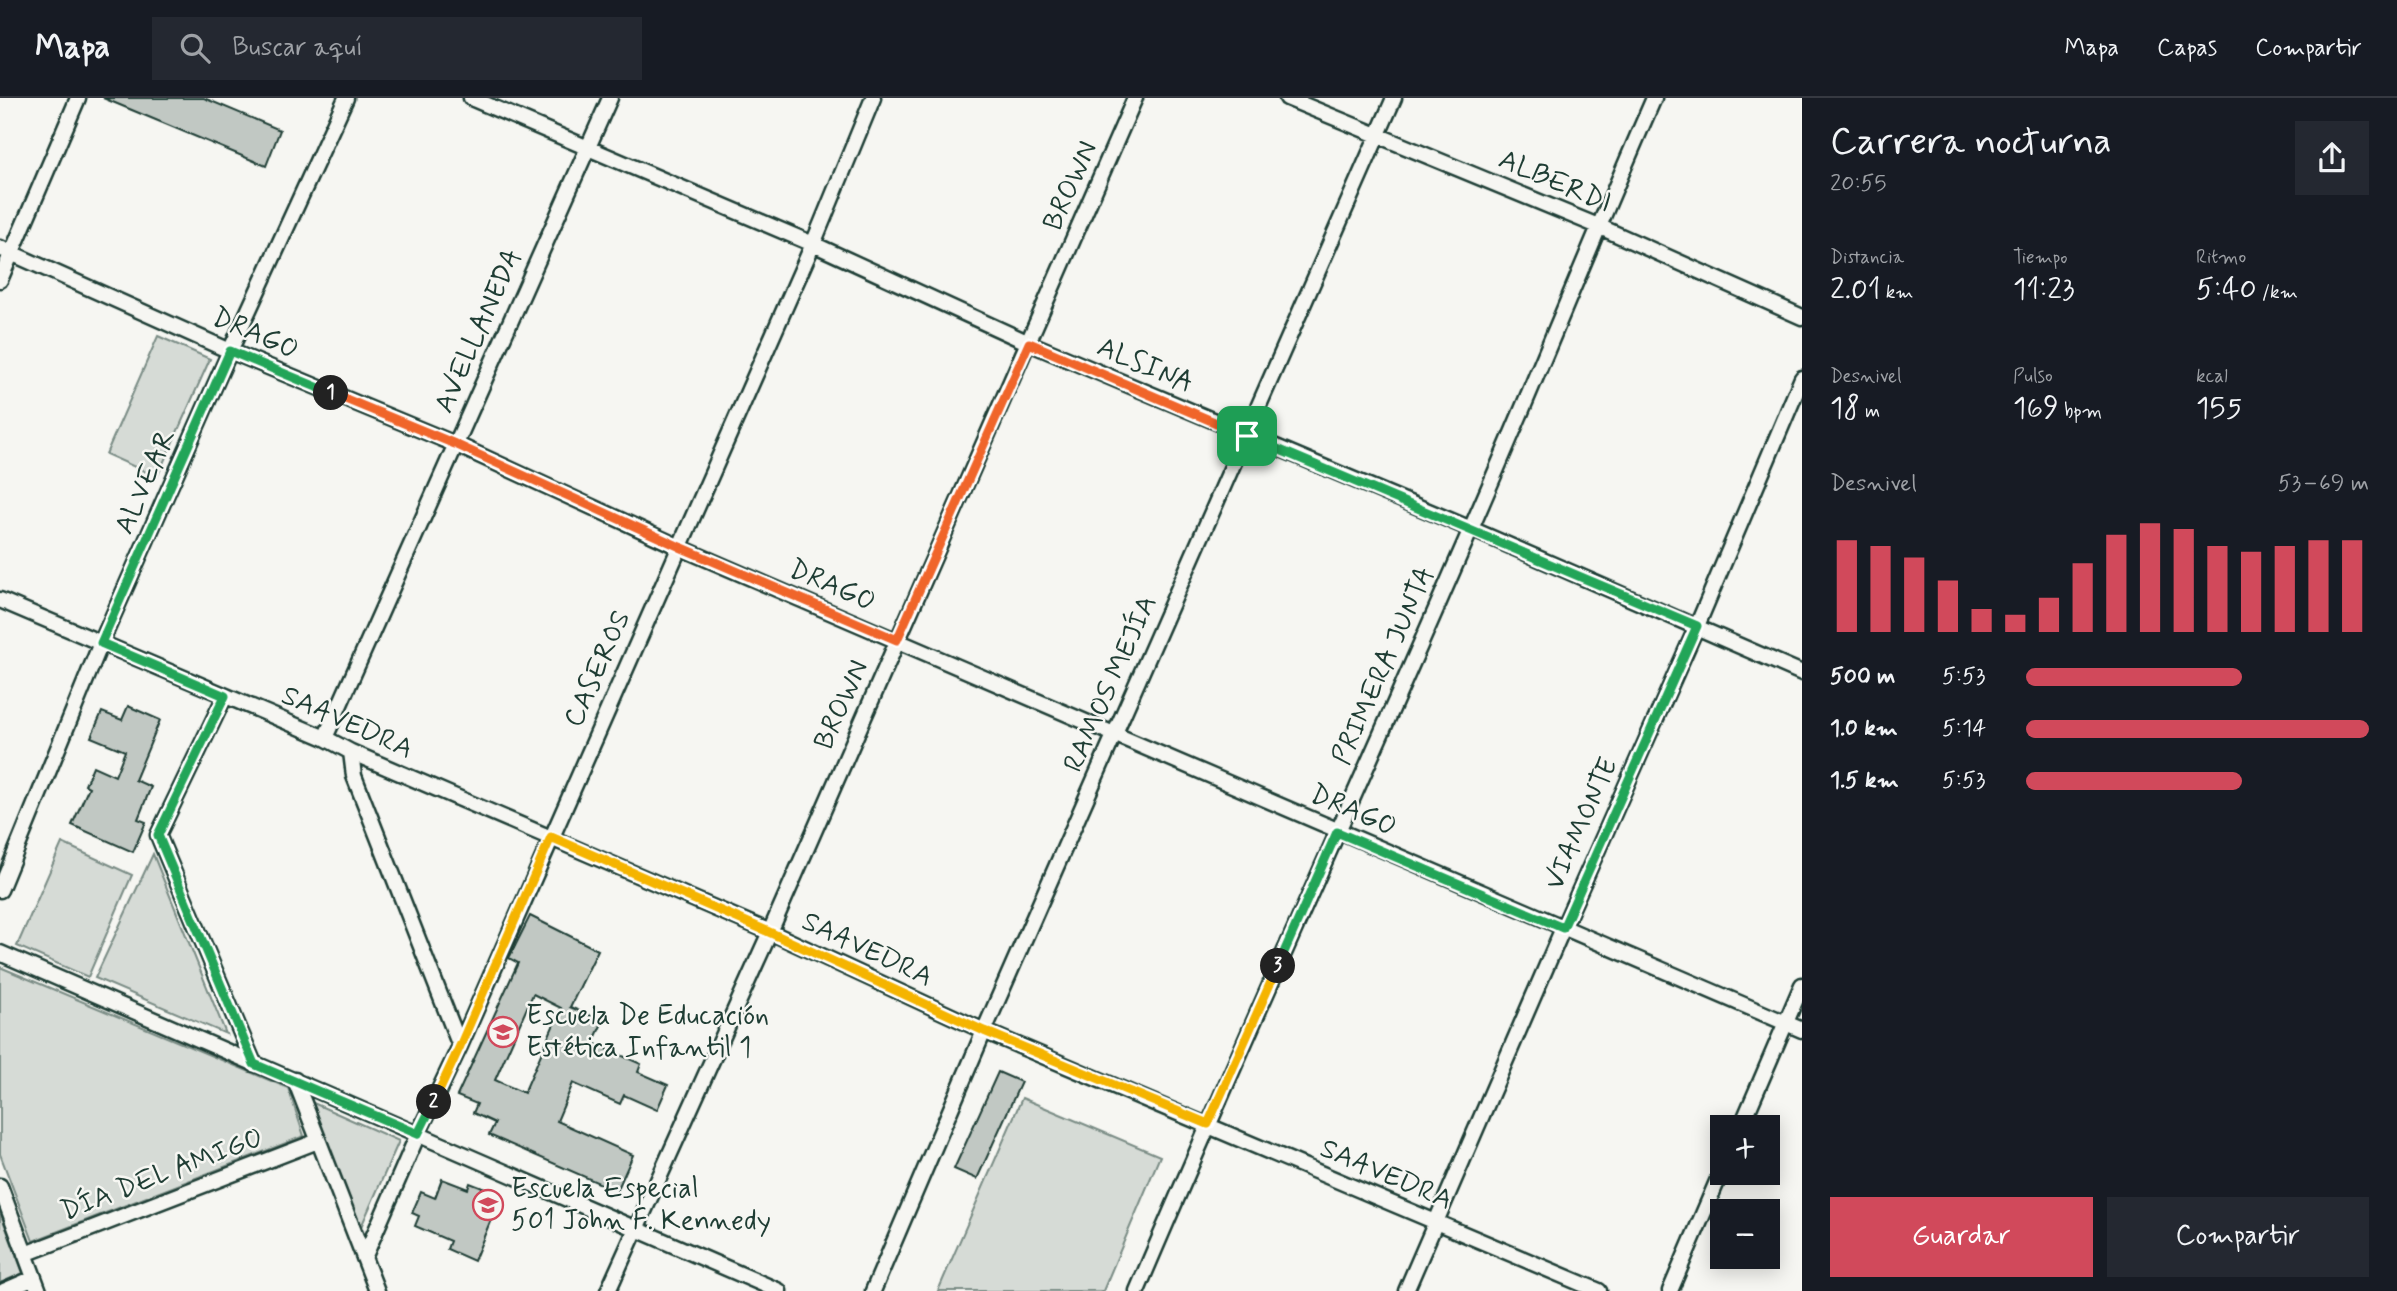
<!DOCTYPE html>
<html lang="es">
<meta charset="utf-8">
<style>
:root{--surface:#171b24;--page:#242831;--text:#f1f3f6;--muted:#9ea1a6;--line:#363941;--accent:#d1495b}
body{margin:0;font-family:Mynerve,sans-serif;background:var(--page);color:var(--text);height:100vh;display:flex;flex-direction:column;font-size:26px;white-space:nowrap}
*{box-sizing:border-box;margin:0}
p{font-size:23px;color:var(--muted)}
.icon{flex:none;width:38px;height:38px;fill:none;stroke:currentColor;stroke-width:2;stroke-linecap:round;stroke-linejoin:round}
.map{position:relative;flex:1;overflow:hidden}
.panel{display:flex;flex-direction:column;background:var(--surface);width:595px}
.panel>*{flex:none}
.tools{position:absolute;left:1710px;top:1017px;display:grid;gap:14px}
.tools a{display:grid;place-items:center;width:70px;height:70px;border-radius:0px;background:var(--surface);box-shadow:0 4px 18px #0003;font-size:35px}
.pin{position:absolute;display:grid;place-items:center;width:60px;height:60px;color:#fff;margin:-30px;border-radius:14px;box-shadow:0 4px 10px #0006}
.km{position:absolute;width:35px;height:35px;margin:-18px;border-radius:50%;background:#222;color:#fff;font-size:19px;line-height:35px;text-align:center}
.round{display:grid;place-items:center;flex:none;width:74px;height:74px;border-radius:0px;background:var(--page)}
.headline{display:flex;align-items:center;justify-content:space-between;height:119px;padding:0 28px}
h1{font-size:38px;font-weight:600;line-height:52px}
.figures{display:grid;grid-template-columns:repeat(3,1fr);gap:10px;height:119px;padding:7px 28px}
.figures div{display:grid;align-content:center}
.figures b{font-size:30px;font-weight:600}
.figures small{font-size:19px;font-weight:400}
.figures p{font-size:19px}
.chart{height:196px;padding:14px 28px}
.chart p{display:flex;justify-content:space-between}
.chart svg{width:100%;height:126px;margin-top:7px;stroke:var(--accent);stroke-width:6}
.action{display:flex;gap:14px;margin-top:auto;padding:14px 28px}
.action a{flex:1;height:80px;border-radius:0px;background:var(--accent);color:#fff;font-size:28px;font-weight:600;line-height:80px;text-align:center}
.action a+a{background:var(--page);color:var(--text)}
ul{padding:0 28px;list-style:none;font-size:23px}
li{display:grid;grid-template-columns:112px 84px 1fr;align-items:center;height:52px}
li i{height:18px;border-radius:9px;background:var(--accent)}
header{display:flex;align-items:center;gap:42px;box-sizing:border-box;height:98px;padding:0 35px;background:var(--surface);border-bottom:2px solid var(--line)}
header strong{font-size:33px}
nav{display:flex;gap:38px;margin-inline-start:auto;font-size:24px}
.search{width:490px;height:63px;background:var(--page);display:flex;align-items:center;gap:18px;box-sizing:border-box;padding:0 24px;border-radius:0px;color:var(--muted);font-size:26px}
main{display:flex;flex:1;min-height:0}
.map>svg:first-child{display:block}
</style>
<header>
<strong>Mapa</strong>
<div class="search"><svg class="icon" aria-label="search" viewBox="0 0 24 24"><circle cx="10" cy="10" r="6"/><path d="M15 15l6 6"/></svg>Buscar aquí</div>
<nav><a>Mapa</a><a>Capas</a><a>Compartir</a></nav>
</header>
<main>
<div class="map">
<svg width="1802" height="1193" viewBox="0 0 1802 1193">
<rect width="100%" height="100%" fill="#f6f6f2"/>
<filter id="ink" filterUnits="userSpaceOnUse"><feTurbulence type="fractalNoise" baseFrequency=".0143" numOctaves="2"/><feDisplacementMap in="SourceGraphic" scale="14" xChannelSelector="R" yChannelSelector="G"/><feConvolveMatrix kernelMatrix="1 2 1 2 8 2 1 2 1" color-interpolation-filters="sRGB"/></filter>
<g filter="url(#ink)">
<path fill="#d6dbd6" stroke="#7a8c85" stroke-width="2" d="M158 238 210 261 157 379 106 356Z
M62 745 132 777 88 879 17 848Z
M153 756 226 936 95 880Z
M0 869 288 990 304 1038 33 1143 0 1056Z
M1022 1000 1160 1058 1103 1193H938Z
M311 1004 399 1043 361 1129Z
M0 1114 23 1175 0 1185Z"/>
<path fill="#c1c8c3" stroke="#1f3d34" stroke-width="2" fill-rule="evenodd" d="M103 0H204L280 32 266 68Z
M128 608 160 622 135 682 151 689 138 721 146 724 133 754 72 727 89 689 85 687 93 668 115 678 125 653 91 639 102 614 122 622Z
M530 818 598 852 570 909 603 923 593 945 641 966 638 974 668 987 657 1012 624 997 620 1006 573 985 557 1023 633 1057 617 1093 489 1037 495 1025 473 1015 477 1006 457 998 518 865 509 860ZM533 896 561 910 524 995 495 982Z
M998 974 1021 984 977 1081 954 1071Z
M442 1081 468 1091 470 1085 501 1097 474 1163 447 1151 450 1143 415 1128 419 1118 412 1115 421 1094 435 1100Z"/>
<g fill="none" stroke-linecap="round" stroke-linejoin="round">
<g stroke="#1f3d34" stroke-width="19">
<path id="minor" d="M471 0 813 146 1029 245 1471 431 1802 575
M1287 0 1598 128 1802 219
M0 150 230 253 455 346 679 449 1802 932
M0 182 78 0
M0 502 325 640 351 654 770 834 984 933 1599 1193
M225 598 158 737 254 966
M325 640 610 0
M351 654 354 678 460 948
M0 792 101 545 230 253 346 0
M0 855 779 1193
M295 982 377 1193
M1741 1029 1802 887
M0 1088 39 1193
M25 1156 318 1043
M364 1160 418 1036 460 948 813 146 873 0
M4 1193 34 1180
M608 1193 770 834 1135 0
M873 1193 984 933 1394 0
M1137 1193C1245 938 1360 687 1470 433 1533 289 1591 144 1654 0
M1406 1193 1563 830 1697 528 1802 280
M1670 1193 1722 1072"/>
</g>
<use href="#minor" stroke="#f6f6f2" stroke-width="14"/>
</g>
</g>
<g fill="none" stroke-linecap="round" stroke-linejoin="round" filter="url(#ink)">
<g stroke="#fff" stroke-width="14">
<path id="split-1" d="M331 295 455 346 680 449 897 542 1029 245 1247 338"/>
</g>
<g stroke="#fff" stroke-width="14">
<path id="split-2" d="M331 295 230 253 101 545 225 598 158 737 254 966 418 1036 434 1004"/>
</g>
<g stroke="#fff" stroke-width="14">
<path id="split-3" d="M434 1004 460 948 551 739 769 834 984 933 1208 1026 1278 868"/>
</g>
<g stroke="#fff" stroke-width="14">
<path id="split-4" d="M1247 338 1697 528 1563 830 1337 734 1278 868"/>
</g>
<use href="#split-1" stroke="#f0652b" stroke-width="9"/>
<use href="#split-2" stroke="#22a559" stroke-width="9"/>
<use href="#split-3" stroke="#f5b400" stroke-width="9"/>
<use href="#split-4" stroke="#22a559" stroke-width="9"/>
</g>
<defs>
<g id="school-ring" transform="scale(1.575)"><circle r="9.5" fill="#f6f6f2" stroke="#d1495b" stroke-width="1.5"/><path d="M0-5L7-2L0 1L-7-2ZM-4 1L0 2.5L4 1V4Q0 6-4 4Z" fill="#d1495b"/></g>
</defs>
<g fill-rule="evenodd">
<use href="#school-ring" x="503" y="934"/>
<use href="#school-ring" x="488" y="1107"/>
</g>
<g text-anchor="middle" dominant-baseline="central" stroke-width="5" stroke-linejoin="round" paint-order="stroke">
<g font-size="28" fill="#1f3d34" stroke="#f6f6f2">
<text transform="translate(1555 84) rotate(23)">ALBERDI</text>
<text transform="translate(1071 88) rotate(-66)">BROWN</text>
<text transform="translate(479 233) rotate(-66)">AVELLANEDA</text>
<text transform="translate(255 236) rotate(23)">DRAGO</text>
<text transform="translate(1145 268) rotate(23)">ALSINA</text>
<text transform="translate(146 384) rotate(-66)">ALVEAR</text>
<text transform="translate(832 488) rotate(23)">DRAGO</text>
<text transform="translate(1384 568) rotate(-66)">PRIMERA JUNTA</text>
<text transform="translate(598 571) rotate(-66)">CASEROS</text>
<text transform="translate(1111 586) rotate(-66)">RAMOS MEJÍA</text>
<text transform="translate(842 607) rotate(-66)">BROWN</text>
<text transform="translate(347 625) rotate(24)">SAAVEDRA</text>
<text transform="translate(1353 713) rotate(23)">DRAGO</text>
<text transform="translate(1582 726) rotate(-66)">VIAMONTE</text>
<text transform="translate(867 852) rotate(25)">SAAVEDRA</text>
<text transform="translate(162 1077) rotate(-21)">DÍA DEL AMIGO</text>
<text transform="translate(1386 1077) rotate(23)">SAAVEDRA</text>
</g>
<g font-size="28" fill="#1f3d34" stroke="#f6f6f2" text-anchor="start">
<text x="526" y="918">Escuela De Educación<tspan x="526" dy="32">Estética Infantil 1</tspan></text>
<text x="511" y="1091">Escuela Especial<tspan x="511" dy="32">501 John F. Kennedy</tspan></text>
</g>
</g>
</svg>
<div class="tools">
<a>+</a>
<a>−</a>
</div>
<div class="pin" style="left:1247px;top:338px;background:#1e9e55"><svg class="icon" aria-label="arrive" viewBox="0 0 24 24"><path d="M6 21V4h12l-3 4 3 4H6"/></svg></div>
<b class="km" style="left:331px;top:295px">1</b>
<b class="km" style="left:434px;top:1004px">2</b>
<b class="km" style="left:1278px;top:868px">3</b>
</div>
<section class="panel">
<div class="headline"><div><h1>Carrera nocturna</h1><p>20:55</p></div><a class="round"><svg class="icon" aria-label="share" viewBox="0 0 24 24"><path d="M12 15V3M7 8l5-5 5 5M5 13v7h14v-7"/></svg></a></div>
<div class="figures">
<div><p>Distancia</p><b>2.01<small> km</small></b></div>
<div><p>Tiempo</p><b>11:23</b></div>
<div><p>Ritmo</p><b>5:40<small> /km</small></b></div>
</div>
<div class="figures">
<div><p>Desnivel</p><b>18<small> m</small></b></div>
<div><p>Pulso</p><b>169<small> bpm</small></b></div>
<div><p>kcal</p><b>155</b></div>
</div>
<div class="chart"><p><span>Desnivel</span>53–69 m</p>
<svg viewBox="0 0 160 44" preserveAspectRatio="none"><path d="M5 44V12M15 44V14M25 44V18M35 44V26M45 44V36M55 44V38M65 44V32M75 44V20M85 44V10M95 44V6M105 44V8M115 44V14M125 44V16M135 44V14M145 44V12M155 44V12"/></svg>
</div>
<ul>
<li><b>500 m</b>5:53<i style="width:63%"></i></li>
<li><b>1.0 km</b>5:14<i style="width:100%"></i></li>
<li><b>1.5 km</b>5:53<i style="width:63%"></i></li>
</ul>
<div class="action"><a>Guardar</a><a>Compartir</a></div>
</section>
</main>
